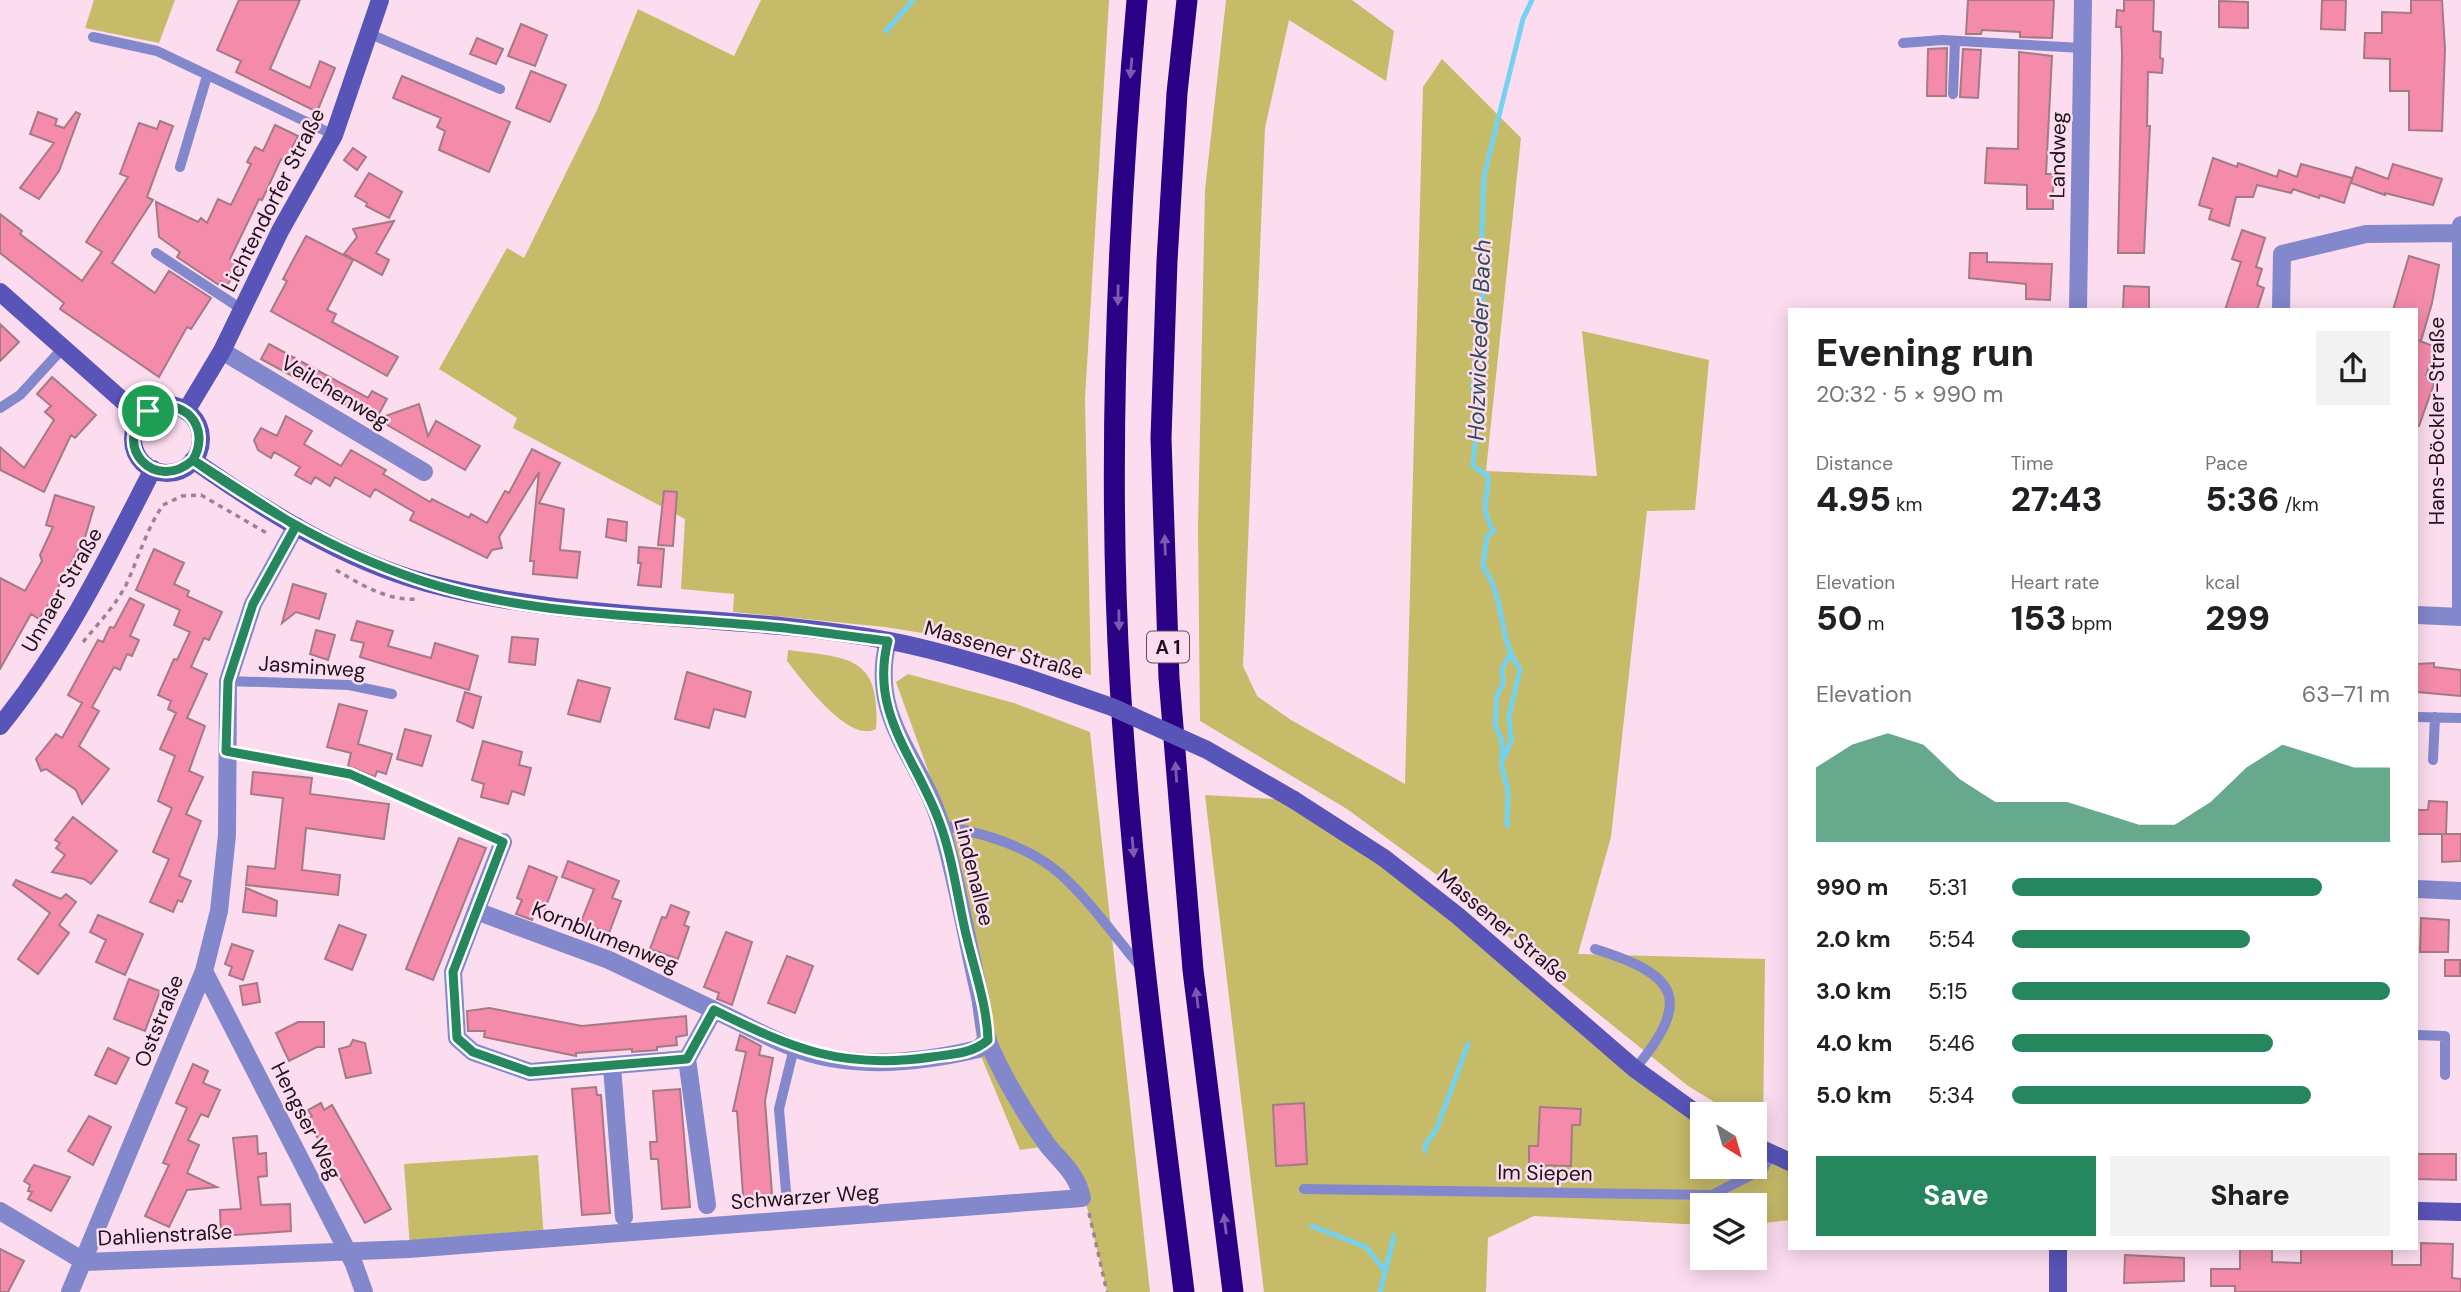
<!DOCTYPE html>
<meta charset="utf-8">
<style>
:root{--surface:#fff;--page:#f2f2f2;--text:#202124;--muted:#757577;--accent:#26865e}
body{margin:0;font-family:"DM Sans",sans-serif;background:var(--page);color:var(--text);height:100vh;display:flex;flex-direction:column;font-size:26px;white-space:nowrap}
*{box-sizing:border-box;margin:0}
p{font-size:23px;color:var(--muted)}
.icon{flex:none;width:38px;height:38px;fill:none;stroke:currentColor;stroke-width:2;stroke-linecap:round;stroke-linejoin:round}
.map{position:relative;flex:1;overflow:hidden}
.panel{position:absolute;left:1788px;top:308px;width:630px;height:942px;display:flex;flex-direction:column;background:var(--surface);border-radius:0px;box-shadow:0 4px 18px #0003}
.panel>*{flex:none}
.needle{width:46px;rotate:143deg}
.buttons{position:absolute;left:1690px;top:1102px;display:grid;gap:14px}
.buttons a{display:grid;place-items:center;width:77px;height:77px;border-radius:0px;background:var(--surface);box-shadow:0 4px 18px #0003;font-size:35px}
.pin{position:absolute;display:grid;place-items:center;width:60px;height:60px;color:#fff;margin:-30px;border:4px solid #fff;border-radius:50%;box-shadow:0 2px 7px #0007}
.round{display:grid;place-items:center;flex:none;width:74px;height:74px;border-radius:0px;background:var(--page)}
.overview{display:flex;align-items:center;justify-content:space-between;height:119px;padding:0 28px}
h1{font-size:38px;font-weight:800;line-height:52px}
.stats{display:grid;grid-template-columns:repeat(3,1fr);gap:10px;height:119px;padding:7px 28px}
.stats div{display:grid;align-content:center}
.stats b{font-size:35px;font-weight:800}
.stats small{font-size:19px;font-weight:400}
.stats p{font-size:19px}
.chart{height:196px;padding:14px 28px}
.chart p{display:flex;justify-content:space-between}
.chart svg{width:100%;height:126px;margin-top:7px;fill:var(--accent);opacity:.7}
.primary-button{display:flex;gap:14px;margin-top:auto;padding:14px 28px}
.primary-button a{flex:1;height:80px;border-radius:0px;background:var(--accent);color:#fff;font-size:28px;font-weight:800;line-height:80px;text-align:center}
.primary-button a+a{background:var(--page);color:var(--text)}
ul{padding:0 28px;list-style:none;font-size:23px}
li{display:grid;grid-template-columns:112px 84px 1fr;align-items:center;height:52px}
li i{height:18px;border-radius:9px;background:var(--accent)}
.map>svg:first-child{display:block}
</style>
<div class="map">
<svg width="2461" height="1292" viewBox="0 0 2461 1292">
<rect width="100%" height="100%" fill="#fcddf0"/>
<path fill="#c6bb69" d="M94 0H175L159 43 85 28Z
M761 0H1109L1085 399 1091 675 996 645 885 627 733 612 734 594 681 589 685 519 513 428 517 418 439 369 507 248 524 258 597 110 638 9 734 56Z
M1226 0H1352L1394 31 1386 81 1289 20 1265 128 1243 666 1257 696 1291 720 1405 784 1423 87 1442 59 1521 138 1486 471 1597 476 1582 331 1709 360 1695 510 1647 511 1611 837 1578 954 1765 959 1763 1131 1755 1126V1115H1736L1688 1086 1560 983 1452 886 1347 809 1200 721 1198 528 1205 190Z
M788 650C848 658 881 655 876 729 849 744 802 680 787 661Z
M908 674 1014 703 1090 732 1150 1292H1107L1087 1207 1048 1146 1020 1150 978 1049 950 831 896 682Z
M1205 795 1294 800 1384 858 1703 1118V1167H1755V1146L1790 1162V1220L1755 1224V1206H1703V1225L1534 1216 1488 1238 1486 1292H1264Z
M538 1155 544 1239 410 1248 404 1164Z"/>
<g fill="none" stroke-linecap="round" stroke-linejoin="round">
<path stroke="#74d2f1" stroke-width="5" d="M886 31 913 0
M1502 760V740L1495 726 1497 695 1503 684 1502 668 1510 655
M1507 826 1508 790 1501 764 1511 741 1509 715 1520 669C1497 639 1506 597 1483 567L1487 536 1494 531C1478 506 1489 501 1488 476L1473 466 1478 412 1473 387 1484 280 1481 258 1484 176 1523 19 1532 0
M1425 1151 1426 1144 1437 1128 1468 1044
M1312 1226 1366 1247 1385 1271
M1380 1292 1394 1236"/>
</g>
<path fill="#f48bab" stroke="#a47a85" stroke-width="2" d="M239 0H300L270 69 310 88 320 61 335 68 317 112 236 72 241 61 217 50Z
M1968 0H2054L2052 38 2020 37V32L1982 30 1981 34H1966Z
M2124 0H2154L2153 31 2161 32 2160 58 2163 59 2162 73 2148 72 2147 126H2150L2144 253H2118L2122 54 2121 27H2116L2117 10 2124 11Z
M2322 0H2346L2345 30 2321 29Z
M2411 0H2442L2445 49 2442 131 2409 130V91H2390V59L2364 58 2365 33H2382V12L2411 13Z
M2219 1 2248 2V28L2219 27Z
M521 24 547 35 535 66 508 56Z
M477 38 503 49 496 64 470 54Z
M1947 48 1946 96H1927L1928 49Z
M1963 49 1981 50 1978 98 1960 97Z
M2019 52 2052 56 2046 174H2053V209H2027V185L1985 183 1987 148 2018 149Z
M531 71 566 85 550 122 516 108Z
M402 76 510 122 489 172 439 150 445 131 437 127 441 118 393 98Z
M38 112 57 119 55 125 64 128 76 112 80 114 59 171 39 199 20 188 54 143 30 134Z
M160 121 173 126 147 197 153 200 112 263 155 293 169 271 211 298 191 329 187 327 159 377 60 309 64 303 0 253V214L22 231 20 234 82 281 102 252 86 242 128 177 120 174 139 123 157 129Z
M275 125 298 136 286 161 281 159 262 200 259 199 230 259 241 266 227 285 221 281 219 285 177 257 180 252 159 237 156 202 198 222 201 218 207 223 218 199 231 205 251 164 247 162 255 147 263 151Z
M353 148 366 157 357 170 344 160Z
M2213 158 2237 167 2238 163 2277 177 2279 170 2297 177 2301 164 2352 178 2344 203 2320 195 2319 198 2293 189 2291 193 2257 185 2253 197H2236L2229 226 2209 219 2212 209 2199 205Z
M2393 164 2442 179 2433 205 2385 193V195L2351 183 2356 167 2388 179Z
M369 173 402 192 389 218 366 206 367 203 355 196Z
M394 221 376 253 389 260 382 275 344 254 357 237 353 229Z
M2242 230 2265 238 2256 267 2262 269 2257 285 2264 288 2257 310H2225L2241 262 2232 259Z
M306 236 353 260 327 310 336 314 332 322 398 357 387 376 271 311 287 281 283 279Z
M1970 253H1987V262L2052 264 2050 300 2026 299V284L1969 278Z
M2409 256 2439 265 2432 303 2421 341 2417 340 2436 347 2426 375 2436 378 2419 426H2417V310H2393Z
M2124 286 2149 287V310H2123Z
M0 324 19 342 0 361Z
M269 344 368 398 372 391 387 399 375 421 261 359Z
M52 377 96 415 75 438 71 435 44 492 0 470V447L24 468 54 420 45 412 51 406 37 394Z
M419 404 428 436 436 421 480 446 465 470 377 419Z
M286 416 312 431 304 444 341 466 351 450 386 470 383 474 430 502 432 499 469 518 471 514 487 523 505 491 509 493 532 449 560 463 539 503 564 509 560 550 580 552 577 578 533 574 534 561H530L539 472 499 537 502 548 492 550 487 558 410 520 414 512 375 489 370 497 335 477 330 486 315 477 311 484 295 475 300 467 274 452 271 458 258 450 254 440 261 428 277 436Z
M664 491 677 492 673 546 658 545Z
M55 495 94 507 85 537 50 602 39 619 31 614 0 669V578L25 591 42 561 40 555 53 527 46 525Z
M608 519 627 522 626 541 606 537Z
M639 547 664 549 661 587 638 585 641 563H638Z
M154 549 184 563 174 584 189 591 187 596 222 612 209 640 204 638 191 667 207 674 187 718 205 726 189 771 203 777 186 814 201 821 179 876 191 881 182 902 178 900 173 912 150 902 169 859 153 852 172 808 158 801 175 756 160 749 176 713 168 709 171 701 158 695 174 659 177 660 190 632 174 625 180 610 136 590Z
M293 584 326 594 319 619 296 612 282 623Z
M130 598 144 605 130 636 139 640 132 656 127 654 120 670 114 667 92 707 99 711 79 746 109 769 82 804 76 790 46 769 41 771 36 759 56 734 62 738 82 703 68 695 98 640 103 642 110 627 114 628Z
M357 621 393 631 388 646 431 658 435 643 478 656 469 690 360 657 364 643 351 640Z
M316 630 335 635 328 660 310 654Z
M512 637 538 639 535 665 509 662Z
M2434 663V667L2461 670V696L2417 692V664Z
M687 672 751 692 745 717 714 709 709 728 675 719Z
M578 680 610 688 600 722 568 714Z
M465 692 481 697 473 728 457 721Z
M339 704 367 711 358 744 392 754 386 774 377 771 375 777 348 766 351 753 327 747Z
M405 729 431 736 422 766 397 759Z
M483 741 522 752 519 765 531 768 524 795 512 791 508 804 481 797 484 784 472 780Z
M253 772 312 778 310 794 389 804 384 839 306 828 302 870 340 875 338 895 246 885 248 866 275 869 283 798 251 794Z
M2429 801 2447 802 2446 834H2461V861L2442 862V834H2445H2417V810H2428Z
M73 817 117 851 91 884 84 879 52 872 65 855 56 848 60 843 55 840Z
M459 838 486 848 433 980 406 969Z
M568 861 619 881 612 898 621 901 609 933 581 922 594 889 562 877Z
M529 866 557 877 545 909 537 906 532 920 516 914 522 900 517 898Z
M16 880 61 899 66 894 76 902 59 925 69 933 38 974 18 959 50 913 13 885Z
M246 888 277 901 276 916 243 912Z
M671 905 689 912 684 925 689 927 678 959 650 949 662 917 666 918Z
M98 915 143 934 125 975 96 962 106 940 90 932Z
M2421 918 2449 920 2448 952H2420Z
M339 925 366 935 352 970 325 959Z
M726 932 752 942 732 1005 717 999 719 993 704 987Z
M232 944 253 951 243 980 229 975 232 967 225 964Z
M787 956 813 966 795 1013 768 1003Z
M2445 960H2460V976H2445Z
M129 979 160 991 145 1031 114 1019Z
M257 983 260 1002 243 1005 240 986Z
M489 1008 582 1026 686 1016 687 1035 676 1037 677 1045 657 1047V1050L632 1052V1049L576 1053V1056L484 1037 485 1031H468L467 1011Z
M298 1022H324V1047H317L289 1061 276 1033Z
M740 1035 761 1046 759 1055 773 1058 765 1101 772 1194 759 1195V1207L744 1208 737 1111H733L746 1052 736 1050Z
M353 1040 365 1043 371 1073 346 1078 339 1049 350 1046Z
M108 1048 129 1058 116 1084 95 1075Z
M193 1064 208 1071 203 1083 220 1090 208 1117 201 1114 188 1140 199 1145 187 1173 217 1187 187 1190 169 1227 145 1216 169 1165 163 1163 187 1108 176 1103Z
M596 1087 597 1095H601L610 1213 582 1215 572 1089Z
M680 1089 690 1207 662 1209 658 1159H651L650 1142H657L653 1091Z
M321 1103 324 1110 332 1105 391 1209 365 1223 307 1119 312 1116 308 1110Z
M1304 1103 1307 1164 1276 1166 1273 1105Z
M1540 1107 1581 1109 1580 1125H1572L1571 1166 1529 1165V1146H1538Z
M89 1116 111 1127 93 1165 68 1151Z
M257 1136 258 1154 266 1153 267 1176 258 1177 261 1205 290 1204 291 1231 221 1236 220 1210 241 1209 233 1138Z
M2417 1154H2456V1180L2417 1179Z
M34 1165 70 1177 51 1211 28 1199 32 1192 28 1191 30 1185 24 1181Z
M2421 1243 2453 1244 2452 1278 2461 1279V1292H2235V1286H2211V1269H2240V1248H2272V1262L2301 1263V1248H2392V1265H2421Z
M0 1249 24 1261 8 1292H0Z
M2125 1255 2184 1258V1281L2124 1283Z"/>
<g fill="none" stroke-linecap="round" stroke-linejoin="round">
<path stroke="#9b8492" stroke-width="3.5" stroke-dasharray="5 5" stroke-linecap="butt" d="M163 505 182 496 201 495 270 535
M336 570C360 584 387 601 416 599
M83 642C98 624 115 606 126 585 139 557 146 530 163 505
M422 807 489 835
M1089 1213 1107 1292"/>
<path stroke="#8387cb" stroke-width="10" d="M370 34 500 89
M93 37 157 51 334 135
M1903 43 1942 40 2082 48
M1953 94 1955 42
M180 167 207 76
M156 253 243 310
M0 408 20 395 63 348
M228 681 349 685 392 694
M2417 717 2461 718
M226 751 350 774 410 802
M2433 760 2435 717
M941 825C976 832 1012 841 1043 861 1077 882 1115 937 1142 969
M1595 949C1678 975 1693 999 1635 1069
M2417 1035 2445 1036V1075
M1304 1189 1712 1195 1763 1169 1771 1155
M787 1203 779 1109 794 1048"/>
<path stroke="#8387cb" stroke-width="18" d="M2078 310 2083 0
M2281 310 2282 254 2366 234 2460 233
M222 351 424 472
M2417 615 2461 617
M2461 616V225
M2417 889 2461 891
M476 911 503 842
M204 971 354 1264 364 1292
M714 1010 609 960 476 911 453 972 457 1038 473 1052 530 1072 687 1059 714 1010C740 1022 765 1036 792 1047 850 1071 919 1063 978 1049L988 1040
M687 1059 707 1205
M612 1067 624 1217
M0 1211 85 1262 409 1249 1082 1198C1077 1174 1063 1164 1048 1146 1026 1115 1004 1079 989 1044 983 1030 983 1008 979 992 966 937 957 880 941 825 921 758 868 718 888 641
M70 1292 204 971 219 911 227 835 228 681 253 604 296 526"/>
<path stroke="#5854b8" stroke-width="18" d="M0 292 141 417
M133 439a34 34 0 1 1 68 0a34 34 0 1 1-68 0Z
M186 411 222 351 280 231 334 135 380 0
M193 460C264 510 343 560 427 583 579 624 737 612 890 641 937 650 983 664 1028 678
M0 726C64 647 107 559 153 469
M1294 800 1384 858 1458 916 1635 1069 1703 1118
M1755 1146 1790 1162
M2417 1211 2461 1212
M2058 1248V1292"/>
<path stroke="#2a0184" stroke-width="21" d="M1137 0C1117 227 1107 456 1120 683 1132 887 1159 1089 1184 1292
M1187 0 1177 93 1167 261 1161 438 1169 678 1193 970 1233 1292"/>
<path stroke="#5854b8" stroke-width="18" d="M1028 678 1112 707 1207 750 1294 800"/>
</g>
<defs><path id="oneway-solid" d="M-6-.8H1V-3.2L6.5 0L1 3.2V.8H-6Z" transform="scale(1.75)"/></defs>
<g fill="#7e59af">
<use href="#oneway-solid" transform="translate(1131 68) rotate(95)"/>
<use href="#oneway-solid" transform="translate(1118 295) rotate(91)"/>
<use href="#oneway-solid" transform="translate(1165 545) rotate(-92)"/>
<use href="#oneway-solid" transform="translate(1119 620) rotate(89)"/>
<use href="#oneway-solid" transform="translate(1176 772) rotate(-94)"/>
<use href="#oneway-solid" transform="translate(1133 847) rotate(85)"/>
<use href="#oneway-solid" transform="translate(1197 998) rotate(-97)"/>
<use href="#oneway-solid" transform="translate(1225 1224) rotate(-97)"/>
</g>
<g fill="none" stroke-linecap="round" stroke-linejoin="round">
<g stroke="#fff" stroke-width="14">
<path id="route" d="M148 411C183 394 212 427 193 460L296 526 253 604 228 681 226 751 350 774 503 842 453 972 457 1038 473 1052 530 1072 687 1059 714 1010C793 1049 842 1070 932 1057 952 1054 972 1054 988 1040 987 1004 973 966 965 930 957 895 952 855 939 821 916 758 869 713 888 641 843 636 797 628 752 625 636 615 512 615 402 574 327 547 258 506 193 460 155 494 110 445 148 411"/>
</g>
<use href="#route" stroke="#26865e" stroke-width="9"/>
</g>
<g text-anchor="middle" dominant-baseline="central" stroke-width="5" stroke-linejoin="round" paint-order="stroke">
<rect fill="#fcddf0" stroke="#614e5a" stroke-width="2" x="1147" y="631.5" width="42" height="31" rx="5"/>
<g font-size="19" font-weight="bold" fill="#1e1119">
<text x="1168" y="647">A 1</text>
</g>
<g font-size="21" fill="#1e1119" stroke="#fcddf0">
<text transform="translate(2058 155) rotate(-89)">Landweg</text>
<text transform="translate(273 200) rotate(-63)">Lichtendorfer Straße</text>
<text transform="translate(335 392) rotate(31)">Veilchenweg</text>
<text transform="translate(2437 421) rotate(-90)">Hans-Böckler-Straße</text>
<text transform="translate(62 590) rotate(-60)">Unnaer Straße</text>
<text transform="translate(1004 650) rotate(16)">Massener Straße</text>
<text transform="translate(312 667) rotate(4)">Jasminweg</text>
<text transform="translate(974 872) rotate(76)">Lindenallee</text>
<text transform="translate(1503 926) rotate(40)">Massener Straße</text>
<text transform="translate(605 937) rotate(22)">Kornblumenweg</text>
<text transform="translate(159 1021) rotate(-68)">Oststraße</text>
<text transform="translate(306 1121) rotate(63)">Hengser Weg</text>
<text transform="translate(1545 1173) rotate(1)">Im Siepen</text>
<text transform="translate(805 1197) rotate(-4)">Schwarzer Weg</text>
<text transform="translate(165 1235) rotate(-3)">Dahlienstraße</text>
</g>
<g font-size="23" font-style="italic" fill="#2d4b55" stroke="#fcddf0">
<text transform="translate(1479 340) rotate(-88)">Holzwickeder Bach</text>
</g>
</g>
</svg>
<div class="buttons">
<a><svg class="needle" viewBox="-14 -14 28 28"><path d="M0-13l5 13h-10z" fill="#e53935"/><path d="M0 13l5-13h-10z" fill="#757577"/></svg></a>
<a><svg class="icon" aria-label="layers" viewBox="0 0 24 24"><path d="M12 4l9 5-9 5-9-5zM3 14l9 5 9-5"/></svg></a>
</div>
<div class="pin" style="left:148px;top:411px;background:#1e9e55"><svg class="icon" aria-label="arrive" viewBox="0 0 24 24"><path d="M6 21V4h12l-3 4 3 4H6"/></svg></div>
<section class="panel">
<div class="overview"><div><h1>Evening run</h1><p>20:32 · 5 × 990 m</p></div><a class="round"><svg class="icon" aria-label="share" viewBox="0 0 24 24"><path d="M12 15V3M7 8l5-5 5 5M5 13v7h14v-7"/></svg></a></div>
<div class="stats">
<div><p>Distance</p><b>4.95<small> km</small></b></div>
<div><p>Time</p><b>27:43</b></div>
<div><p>Pace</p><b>5:36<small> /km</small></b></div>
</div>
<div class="stats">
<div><p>Elevation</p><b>50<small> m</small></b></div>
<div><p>Heart rate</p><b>153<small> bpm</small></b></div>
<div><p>kcal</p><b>299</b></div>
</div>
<div class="chart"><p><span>Elevation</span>63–71 m</p>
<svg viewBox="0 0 160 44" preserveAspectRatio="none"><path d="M0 44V18L10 10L20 6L30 10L40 22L50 30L60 30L70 30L80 34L90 38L100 38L110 30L120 18L130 10L140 14L150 18L160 18V44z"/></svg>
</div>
<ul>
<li><b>990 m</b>5:31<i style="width:82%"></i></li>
<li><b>2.0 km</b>5:54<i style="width:63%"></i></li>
<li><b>3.0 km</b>5:15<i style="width:100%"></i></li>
<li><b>4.0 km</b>5:46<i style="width:69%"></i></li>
<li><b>5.0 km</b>5:34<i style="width:79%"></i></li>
</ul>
<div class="primary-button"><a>Save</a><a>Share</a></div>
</section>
</div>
